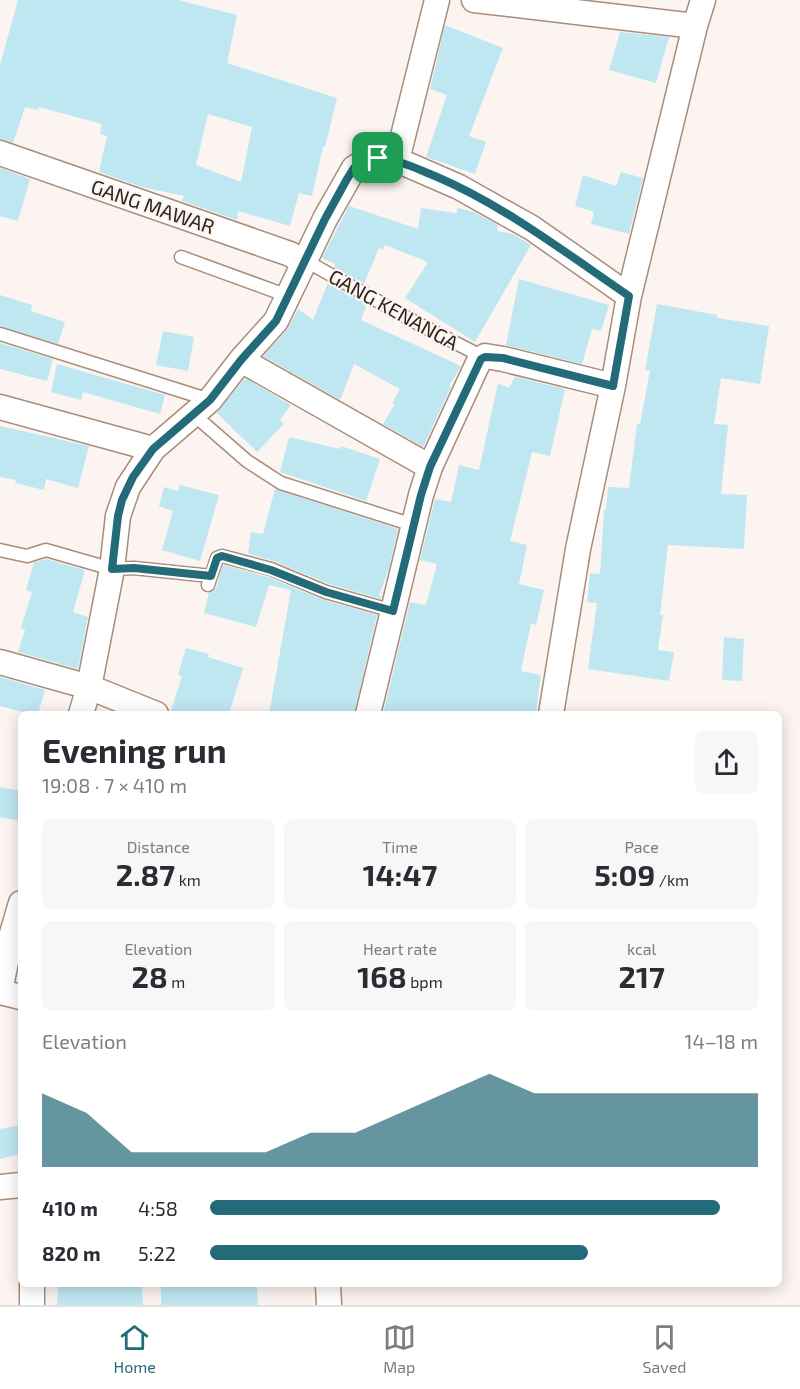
<!DOCTYPE html>
<meta charset="utf-8">
<style>
:root{--surface:#fff;--page:#f7f7f7;--text:#2b2b33;--muted:#7c7c81;--line:#e1e1e2;--accent:#246b79}
body{margin:0;font-family:"Exo 2",sans-serif;background:var(--page);color:var(--text);height:100vh;display:flex;flex-direction:column;font-size:22px;white-space:nowrap}
*{box-sizing:border-box;margin:0}
p{font-size:20px;color:var(--muted)}
.icon{flex:none;width:33px;height:33px;fill:none;stroke:currentColor;stroke-width:2;stroke-linecap:round;stroke-linejoin:round}
.map{position:relative;flex:1;overflow:hidden}
.sheet{position:absolute;left:18px;top:711px;width:764px;height:576px;display:flex;flex-direction:column;background:var(--surface);border-radius:9px;box-shadow:0 3px 15px #0003}
.sheet>*{flex:none}
.pin{position:absolute;display:grid;place-items:center;width:51px;height:51px;color:#fff;margin:-26px;border-radius:12px;box-shadow:0 3px 9px #0006}
.round{display:grid;place-items:center;flex:none;width:63px;height:63px;border-radius:9px;background:var(--page)}
.headline{display:flex;align-items:center;justify-content:space-between;height:102px;padding:0 24px}
h1{font-size:33px;font-weight:700;line-height:45px}
.metrics{display:grid;grid-template-columns:repeat(3,1fr);gap:9px;height:102px;padding:6px 24px}
.metrics div{display:grid;align-content:center;border-radius:9px;background:var(--page);text-align:center}
.metrics b{font-size:30px;font-weight:700}
.metrics small{font-size:16px;font-weight:400}
.metrics p{font-size:16px}
.chart{height:168px;padding:12px 24px}
.chart p{display:flex;justify-content:space-between}
.chart svg{width:100%;height:108px;margin-top:6px;fill:var(--accent);opacity:.7}
ul{padding:0 24px;list-style:none;font-size:20px}
li{display:grid;grid-template-columns:96px 72px 1fr;align-items:center;height:45px}
li i{height:15px;border-radius:8px;background:var(--accent)}
.menu{display:flex;justify-content:space-around;align-items:center;height:84px;border-top:2px solid var(--line);background:var(--surface);font-size:16px;color:var(--muted)}
.menu a{display:grid;justify-items:center;gap:3px}
.menu .on{color:var(--accent)}
.map>svg:first-child{display:block}
</style>
<div class="map">
<svg width="800" height="1305" viewBox="0 0 800 1305">
<rect width="100%" height="100%" fill="#fbf4f0"/>
<path fill="#bfe7f1" fill-rule="evenodd" d="M18 0H178L237 15 227 63 337 98 325 147H323L312 196 299 193 290 226 238 211 237 220 182 201 184 196 142 187 99 172 107 136 100 134 102 124 39 107 38 110 25 107 13 143 0 139V65ZM208 114 252 127 241 182 196 165Z
M445 25 503 48 469 136 486 142 475 174 426 157 447 95 430 89Z
M620 32 669 37 656 83 609 70Z
M0 168 30 179 18 221 0 216Z
M621 172 643 178 629 234 591 224 594 212 575 206 583 175 616 186Z
M349 206 418 229 421 208 456 213 458 208 474 212 498 225 497 231 513 234 531 245 475 342 405 298 428 262 385 245 383 250 379 248 364 284 334 267 335 264 322 258Z
M519 279 609 305 601 331 592 329 582 364 506 345Z
M328 283 367 304 361 320 461 366 449 386 451 387 423 447 383 424 395 404 392 403 400 389 354 364 340 400 263 356 287 330 298 309 313 320Z
M0 295 32 305 31 311 65 322 58 344 0 326Z
M657 304 717 315V318L769 326 760 384 721 378 714 424 728 425 721 494 747 495 744 549 668 545 660 615H663L658 650 674 652 669 681 588 669 597 603 587 602 590 573 600 574 604 510H606L608 487 629 488 637 424H640L650 370H645Z
M163 331 194 337 188 371 156 365Z
M0 343 53 359 47 381 0 369Z
M57 364 165 395 160 414 83 392 81 400 51 392Z
M515 377 565 389 550 456 532 452 510 541 527 545 519 584 544 590 536 625 531 623 521 671 541 675 536 714H383L410 602 426 605 437 564 420 560 435 499 451 502 459 465 479 470 498 383 509 388Z
M245 378 291 405 280 420 284 424 257 452 217 413Z
M0 426 89 446 78 488 46 479 44 490 15 483 16 480 0 477Z
M289 437 340 449 341 446 380 459 366 501 280 472Z
M180 485 219 495 200 561 162 550 173 511 159 506 164 487 178 491Z
M275 489 398 529 389 568 379 596H382L381 599 329 584 274 561 248 554 251 532 263 534Z
M46 559 85 570 73 612 88 617 78 669 18 652 25 630 21 628 32 592 26 590 34 562Z
M223 565 268 577 324 600 377 615 354 714H269L291 590 269 585 256 627 204 613 209 593 216 588Z
M724 637 744 639 742 681 722 680Z
M186 648 209 654 208 657 243 668 229 714H170L182 676 178 675Z
M0 677 45 690 38 714H31L0 706Z
M0 787 21 791V821L0 817Z
M21 1125V1154L0 1159V1129Z
M58 1284H142L143 1305H57Z
M257 1285 258 1305H161V1287Z"/>
<g fill="none" stroke-linecap="round" stroke-linejoin="round">
<g stroke="#a98d79" stroke-width="15">
<path id="service" d="M181 257 288 296
M306 261 417 323 483 357
M0 334 210 400
M193 414 247 461 281 483 413 525
M0 550 27 556 46 550 112 569 134 568 211 576
M208 585 217 558 222 556 271 569 326 592 393 611"/>
</g>
<g stroke="#a98d79" stroke-width="27">
<path id="minor" d="M474 0 695 26
M0 153 290 254 305 263
M397 160 437 0
M241 360 430 467
M0 407 153 449
M0 662 89 687 156 714
M81 714 89 687 112 569 118 516 128 487 153 449 210 400 241 360 276 321 325 219 354 168 368 159 397 160 459 187 532 228 629 296
M368 714 421 495 430 467 479 361 485 356 503 359 613 386
M551 714 578 549 613 386 629 296 695 26 703 0
M0 991 11 937 21 903
M0 992 21 997
M0 1187 21 1185
M32 1284V1305
M328 1284 329 1305"/>
</g>
<use href="#service" stroke="#fff" stroke-width="12"/>
<use href="#minor" stroke="#fff" stroke-width="24"/>
</g>
<g fill="none" stroke-linecap="round" stroke-linejoin="round">
<g stroke="#fff" stroke-width="12">
<path id="route" d="M378 158C400 160 415 168 435 176 505 206 566 253 629 296L613 386 503 358 485 357 481 359 430 467 421 495 393 611 326 592 271 570 222 556 217 558 211 576 134 568 112 569 118 516 122 500 133 477 153 449 210 400 241 360 276 321 325 219 347 179 354 168 361 163 368 159Z"/>
</g>
<use href="#route" stroke="#246b79" stroke-width="8"/>
</g>
<g text-anchor="middle" dominant-baseline="central" stroke-width="4.5" stroke-linejoin="round" paint-order="stroke">
<g font-size="20" fill="#2f241c" stroke="#fbf4f0">
<text transform="translate(153 206) rotate(19)">GANG MAWAR</text>
<text transform="translate(394 309) rotate(29)">GANG KENANGA</text>
</g>
</g>
</svg>
<div class="pin" style="left:378px;top:158px;background:#1e9e55"><svg class="icon" aria-label="arrive" viewBox="0 0 24 24"><path d="M6 21V4h12l-3 4 3 4H6"/></svg></div>
<section class="sheet">
<div class="headline"><div><h1>Evening run</h1><p>19:08 · 7 × 410 m</p></div><a class="round"><svg class="icon" aria-label="share" viewBox="0 0 24 24"><path d="M12 15V3M7 8l5-5 5 5M5 13v7h14v-7"/></svg></a></div>
<div class="metrics">
<div><p>Distance</p><b>2.87<small> km</small></b></div>
<div><p>Time</p><b>14:47</b></div>
<div><p>Pace</p><b>5:09<small> /km</small></b></div>
</div>
<div class="metrics">
<div><p>Elevation</p><b>28<small> m</small></b></div>
<div><p>Heart rate</p><b>168<small> bpm</small></b></div>
<div><p>kcal</p><b>217</b></div>
</div>
<div class="chart"><p><span>Elevation</span>14–18 m</p>
<svg viewBox="0 0 160 44" preserveAspectRatio="none"><path d="M0 44V14L10 22L20 38L30 38L40 38L50 38L60 30L70 30L80 22L90 14L100 6L110 14L120 14L130 14L140 14L150 14L160 14V44z"/></svg>
</div>
<ul>
<li><b>410 m</b>4:58<i style="width:93%"></i></li>
<li><b>820 m</b>5:22<i style="width:69%"></i></li>
</ul>
</section>
</div>
<nav class="menu">
<a class="on"><svg class="icon" aria-label="home" viewBox="0 0 24 24"><path d="M3 11l9-7 9 7M6 9v11h12V9"/></svg>Home</a>
<a><svg class="icon" aria-label="map" viewBox="0 0 24 24"><path d="M3 6l6-2 6 2 6-2v14l-6 2-6-2-6 2zM9 4v14M15 6v14"/></svg>Map</a>
<a><svg class="icon" aria-label="saved" viewBox="0 0 24 24"><path d="M7 4h10v16l-5-4-5 4z"/></svg>Saved</a>
</nav>
